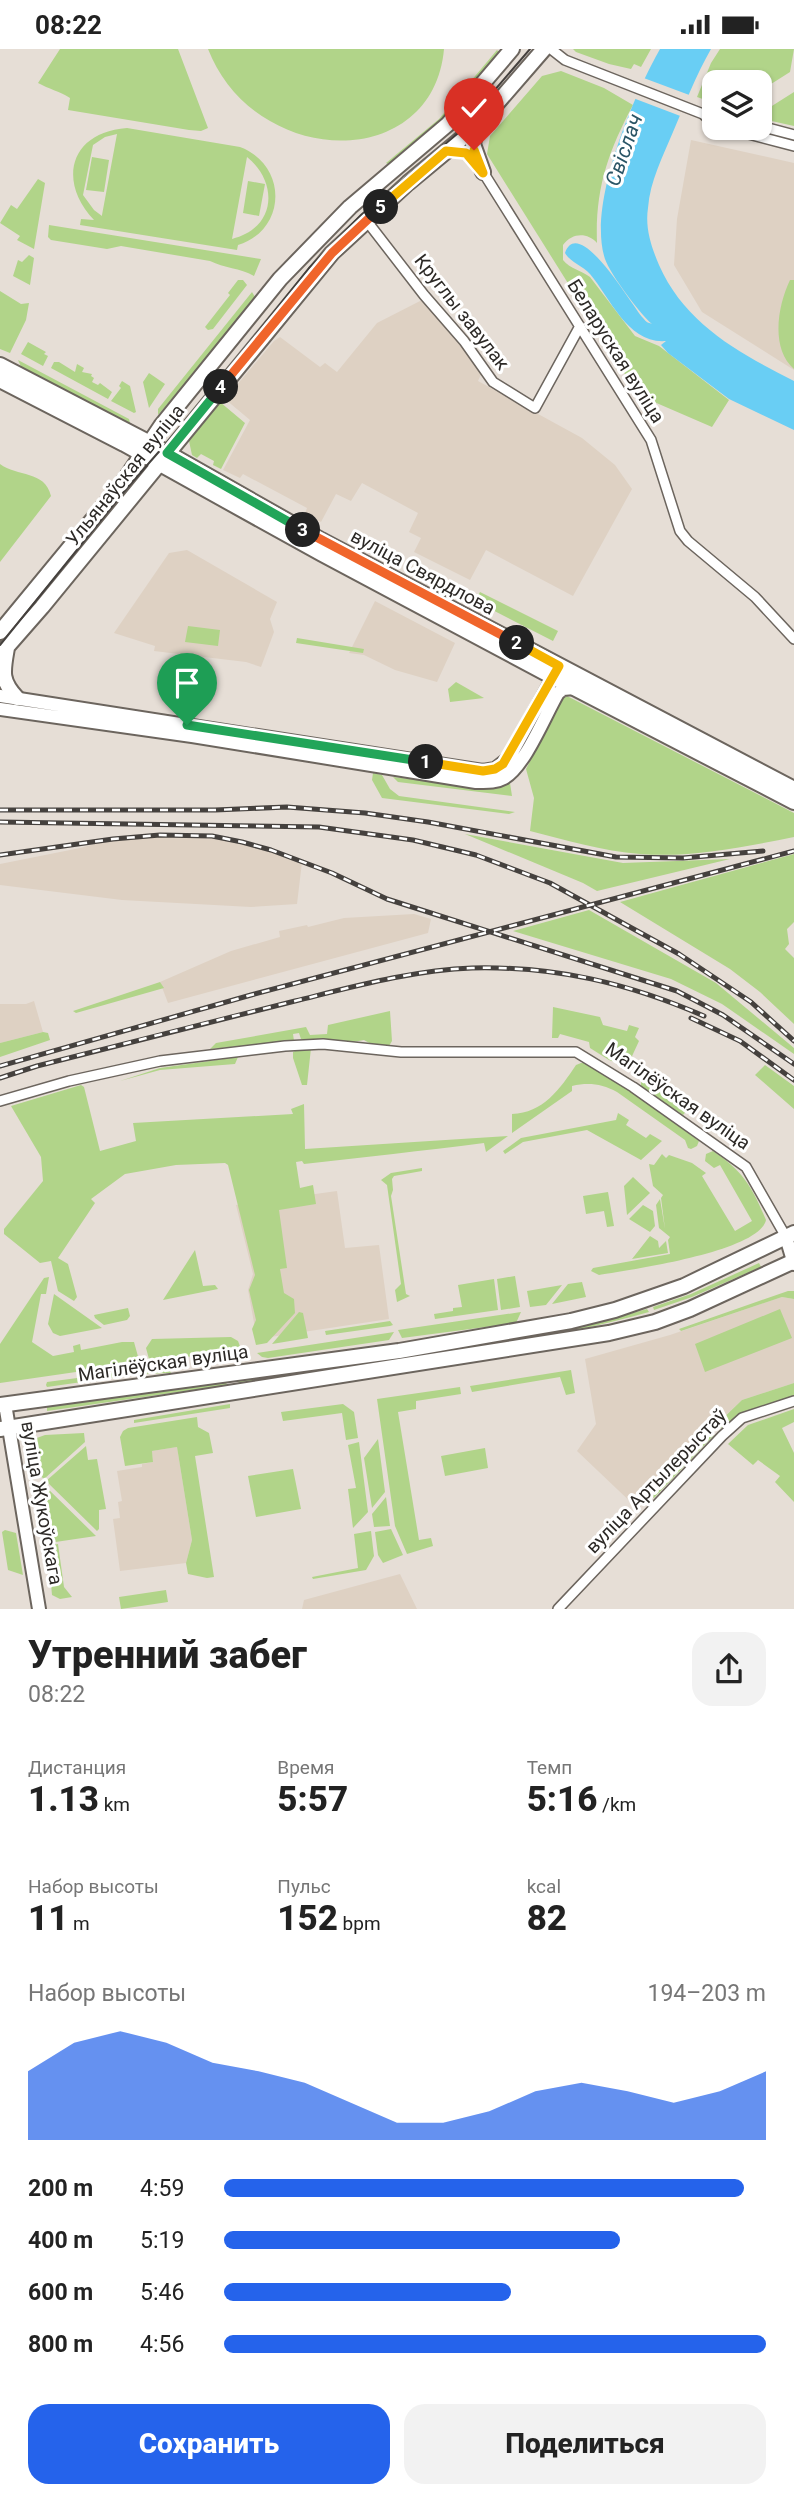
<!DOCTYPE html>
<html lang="ru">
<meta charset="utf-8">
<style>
:root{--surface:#fff;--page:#f2f2f2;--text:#222;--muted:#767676;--accent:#2563eb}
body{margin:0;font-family:Roboto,sans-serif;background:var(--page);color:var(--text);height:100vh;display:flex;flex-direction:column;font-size:26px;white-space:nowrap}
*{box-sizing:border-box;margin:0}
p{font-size:23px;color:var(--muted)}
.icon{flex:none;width:38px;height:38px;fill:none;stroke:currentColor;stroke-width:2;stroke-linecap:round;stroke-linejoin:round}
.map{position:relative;height:1560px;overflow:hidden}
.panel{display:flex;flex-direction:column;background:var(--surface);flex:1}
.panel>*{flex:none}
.fabs{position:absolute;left:702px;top:21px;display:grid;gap:14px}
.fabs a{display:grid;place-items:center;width:70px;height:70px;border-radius:14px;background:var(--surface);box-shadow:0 2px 5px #0004;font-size:35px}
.pin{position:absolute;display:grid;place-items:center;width:60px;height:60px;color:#fff;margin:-72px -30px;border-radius:50% 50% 50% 0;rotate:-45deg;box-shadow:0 0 7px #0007}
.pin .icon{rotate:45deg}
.km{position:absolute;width:35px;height:35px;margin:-18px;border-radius:50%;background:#222;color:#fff;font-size:19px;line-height:35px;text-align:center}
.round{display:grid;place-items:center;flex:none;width:74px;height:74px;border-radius:21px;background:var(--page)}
.overview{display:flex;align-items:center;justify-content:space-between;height:119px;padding:0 28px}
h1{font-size:38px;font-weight:800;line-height:52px}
.stats{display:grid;grid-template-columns:repeat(3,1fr);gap:10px;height:119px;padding:7px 28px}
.stats div{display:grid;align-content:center}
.stats b{font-size:35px;font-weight:800}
.stats small{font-size:19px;font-weight:400}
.stats p{font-size:19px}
.chart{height:196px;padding:14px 28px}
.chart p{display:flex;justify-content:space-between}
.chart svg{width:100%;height:126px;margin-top:7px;fill:var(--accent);opacity:.7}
.primary-button{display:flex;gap:14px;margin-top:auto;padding:14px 28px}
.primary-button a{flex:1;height:80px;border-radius:21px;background:var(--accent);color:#fff;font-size:28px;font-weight:800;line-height:80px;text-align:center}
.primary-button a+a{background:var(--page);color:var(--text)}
ul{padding:0 28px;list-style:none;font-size:23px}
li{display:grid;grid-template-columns:112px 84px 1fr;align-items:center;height:52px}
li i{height:18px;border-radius:9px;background:var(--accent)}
.status{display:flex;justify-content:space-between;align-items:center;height:49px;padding:0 35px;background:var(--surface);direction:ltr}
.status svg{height:19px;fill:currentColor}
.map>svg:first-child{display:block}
</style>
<div class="status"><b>08:22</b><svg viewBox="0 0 49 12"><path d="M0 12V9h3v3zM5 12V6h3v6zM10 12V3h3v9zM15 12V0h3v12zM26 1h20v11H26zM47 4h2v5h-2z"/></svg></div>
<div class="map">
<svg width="794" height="1560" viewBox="0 0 794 1560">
<rect width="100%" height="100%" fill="#e6ded6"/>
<path fill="#ded1c3" d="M691 91 794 114V321L702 263 674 216 677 170Z
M422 251 482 323 478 332 582 389 615 416 632 440 573 547 486 501 470 531 414 503 421 489 409 483 418 464 362 434 351 452 336 445 321 473 305 465 307 459 243 425 240 429 223 421 250 371 225 350 274 292 280 288 320 318 325 314 337 323 377 274Z
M187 501 277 553 270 570 274 583 261 618 246 613 154 602 155 597 114 584 169 504Z
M375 552 455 594 437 633 395 621 364 606 349 604Z
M160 786 212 787 271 801 302 813 297 855 251 858 122 851 0 836V815L80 799 113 790Z
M414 865 431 870 428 884 168 954 160 933 231 902 280 888 279 882 307 876 308 878 344 869Z
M34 952 43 983 0 994V955H26Z
M337 1142 345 1199 379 1196 389 1270 257 1290 248 1241 253 1225 236 1156Z
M782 1248 794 1250V1334L742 1351 710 1381 638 1460 577 1402 596 1375 585 1310 670 1286Z
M177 1398 192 1491 186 1514 120 1522 113 1470 120 1469 118 1453 122 1452 117 1422 142 1418V1415L153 1413 152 1402Z
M400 1525 417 1560H302L304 1551Z"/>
<path fill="#b1d489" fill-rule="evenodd" d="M60 0H178L208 79 201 82 189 81 68 61 70 49C59 42 49 40 38 34Z
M208 0H444C436 90 340 113 270 72 241 56 220 30 208 0Z
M573 0H651L641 18 634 15 631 20 609 15 576 3Z
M720 0H794L790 23 760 42V33H714V54L697 48 711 14Z
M497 1 499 3 441 71 390 116 386 114 439 70Z
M561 22 604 39 633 56C608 103 595 140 597 194 587 183 572 184 563 196V211C570 220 581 221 590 228L635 287 659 297 729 351 712 378 638 346 487 105 490 87 542 27Z
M794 43V77L767 71 761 64Z
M127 79 240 98C288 116 287 181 238 196L237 201 80 176 81 170 94 171C57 132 70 83 127 79ZM117 85 102 166V167L94 161 83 146 93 96 105 88ZM247 108C279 134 276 179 232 190Z
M92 108 109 111 104 143 86 141Z
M38 130 45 134 34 200 17 191 20 187 0 174 11 156 17 160Z
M248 132 265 135 259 167 243 164Z
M49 176 261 210 254 227C240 219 224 219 210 212L121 197 107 200 51 191 48 188Z
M29 206 34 209 30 236 13 227 18 211 22 213Z
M238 231H243L247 236 213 280 208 281 205 278 230 246 228 244Z
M790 231H794V320C770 299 778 256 790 231Z
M0 242 21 255 29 254 26 271 10 304 0 300Z
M252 243 255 248 253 256 158 366V360Z
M28 293 46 303 44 305 48 307 43 317 21 305Z
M18 311 129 370 130 374 129 376 22 320Z
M54 313H59L75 323 77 315 84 319 82 323 92 325 91 327 94 329 92 333 98 336 100 334 112 343 108 350 51 319Z
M149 324 165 335 149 359 143 333Z
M122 332 130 337 136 363 134 364 111 352 121 339 119 337Z
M220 353 245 374 221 420 213 416 214 412 201 405 197 409 192 406 189 392Z
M0 415C17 428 45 421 51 447L0 513Z
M480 543 558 582 553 592 475 552Z
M188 577 220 581 218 597 185 593Z
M297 589 364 600 363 604 296 594Z
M456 633 484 649 450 653 448 640Z
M567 647 794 764V788C744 798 691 809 640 805 602 802 566 791 530 782L534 749 526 720 562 650Z
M373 724 382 726 390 740 399 747 515 763 509 765 382 749 372 731Z
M393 728 490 739 510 734 512 747 398 733Z
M465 785 623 814 730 810 597 842 583 834Z
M794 805V873L787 880 789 895 785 900 794 909V975L760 943 730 920 620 853Z
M589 861 716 934 794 999V1005L722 955 671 930 513 882Z
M160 933 164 939 76 964 73 962Z
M553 958 600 968 603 976 627 982 629 976 639 979 635 988 639 992 627 1018 609 1011 590 999 589 993 560 985 558 989H552Z
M390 962 392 992 389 997 373 996 364 991 353 993 301 990 299 984 293 985 294 992 210 1000 216 994 306 978 310 986 327 985 328 976Z
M43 983 48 984 50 991 0 1008V994Z
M302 999H311L307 1036H302L293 1009V1003Z
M238 1008 235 1015 160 1021 120 1032 160 1019Z
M581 1014H587L602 1021 699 1092 697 1097 691 1100 688 1099 685 1091 617 1043C602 1035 589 1033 572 1037V1042L512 1084V1065C543 1064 560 1040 576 1016Z
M765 1016 794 1037V1060L755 1026Z
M647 1025 652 1026 651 1028 689 1059 683 1066 641 1038V1033Z
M81 1036 84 1038 100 1102 136 1092 133 1074 293 1065 291 1060 304 1055 305 1100 508 1087 486 1103 484 1094C422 1102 364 1108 304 1115L302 1112 296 1113 300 1139 313 1136 316 1155 279 1161 287 1219 280 1220 284 1244 294 1250 295 1264 267 1294 256 1296 252 1280 256 1271 249 1241 255 1226 228 1116 225 1114 176 1116 125 1125 91 1150 95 1154 58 1209 68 1215 77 1248 74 1252 58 1242 51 1212 40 1214 4 1185V1180L43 1132 41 1108 11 1057Z
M618 1064 629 1071 626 1076 646 1089 650 1085 662 1092 641 1111 587 1081 523 1093 505 1105 503 1102 521 1089 616 1071Z
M713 1102C744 1123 752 1138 766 1171 759 1203 629 1221 599 1226L591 1222 593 1219 670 1205 668 1191 670 1188 659 1179 656 1156 660 1150 665 1180 661 1149 663 1146 653 1137 649 1115 654 1116 662 1105 666 1109 669 1106 692 1114 706 1124 702 1127 735 1182 752 1172 720 1116 714 1119 705 1112 706 1105Z
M422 1119V1122L394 1127 392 1130 393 1141 391 1147 406 1245 410 1247 397 1253 395 1241 401 1235 387 1136 381 1131 391 1124Z
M633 1128 650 1144 627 1166 624 1137Z
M608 1143 614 1177 607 1178 604 1162 586 1165 583 1147Z
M643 1156 653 1162 655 1177 650 1183 629 1170Z
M650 1187 658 1192 659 1199 666 1192 668 1204 632 1210Z
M195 1201 203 1237 215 1236 218 1240 163 1251Z
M759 1214 761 1218 692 1248 654 1261 653 1258 691 1245Z
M515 1227 520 1258 501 1261 497 1230Z
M49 1228 46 1245H41L32 1293 53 1307 74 1303 73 1297 80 1295 81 1301 122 1293H134L139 1311 138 1314 0 1334V1295L44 1229Z
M494 1230 498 1261 435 1270 434 1265 453 1262V1259L462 1258 458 1236Z
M582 1233 586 1248 552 1255 568 1235Z
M562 1236 546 1256 530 1258 527 1242Z
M788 1242H794V1250L782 1248 681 1282 679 1280Z
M54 1245 102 1279 60 1287 53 1284 48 1275Z
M128 1259 130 1267 127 1271 104 1276 95 1269 94 1266Z
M647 1260 649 1263C515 1300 376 1315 239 1335L238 1331C375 1311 514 1298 647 1260Z
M780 1260 792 1289 705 1323 695 1295Z
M299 1263 303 1264 308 1289 272 1295Z
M521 1263 516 1274 402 1289 398 1281Z
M390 1272 393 1276 390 1277 326 1286 325 1282Z
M394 1283 389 1291 268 1309 262 1308 257 1304Z
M231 1288 238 1292 241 1300 152 1313 149 1310 146 1299 152 1290Z
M168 1317 171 1324 138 1325 47 1338 46 1336 47 1333Z
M571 1321 575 1344 566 1346 560 1328 472 1343 470 1337Z
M226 1333 227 1336 47 1362V1358Z
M794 1334V1347L744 1364 721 1379 715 1377 742 1351Z
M460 1338 461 1345 416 1352V1360L398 1363 419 1491 431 1489 433 1497 407 1505 395 1477 377 1350Z
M230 1355V1359L134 1374V1371Z
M343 1355 354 1363 358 1389 346 1391 342 1364 283 1372 281 1363Z
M794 1360V1373L782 1379 794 1404V1453L775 1433 780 1427 758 1411 753 1416 728 1395 748 1376Z
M197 1368 198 1378 209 1384 213 1404 195 1407 214 1528 207 1529 188 1525 186 1514 192 1491 177 1398 152 1402 153 1413 125 1417 120 1388 123 1382 128 1379Z
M711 1381 714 1386 654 1449 651 1447Z
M84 1384 85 1393 44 1430C33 1419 22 1403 34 1390L45 1386Z
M378 1390 385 1443 372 1459 364 1409Z
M359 1393 368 1463 353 1479 348 1440 356 1439 348 1396Z
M86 1397 88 1411 97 1410 106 1460 99 1461V1480L97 1482 46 1432Z
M485 1399 488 1419 445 1427 441 1407Z
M293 1420 301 1460 256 1468 248 1427Z
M43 1435 96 1487 42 1495 34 1445Z
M386 1448 390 1477 374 1478 372 1465Z
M391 1480 403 1506 383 1514 378 1506 375 1483Z
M5 1481 16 1484 23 1526 8 1521 2 1483Z
M371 1482 374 1507 366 1521 313 1530 312 1528 358 1519 354 1485Z
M58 1495 64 1538 72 1548 60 1550 52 1546 51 1535 62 1534 50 1520 48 1501 53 1496Z
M166 1541 168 1553 121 1560 119 1548Z"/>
<path fill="#69cef4" d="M660 0H711C696 26 685 55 673 83 663 107 650 132 648 159 645 179 651 197 659 216 685 275 739 304 794 332V381L729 350 668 304 661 296 666 292C628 295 611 250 590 225 583 217 570 213 565 204 579 164 634 260 643 269 647 274 647 273 652 275 641 266 610 225 605 210 587 156 633 48 660 0Z"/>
<path fill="#e6ded6" d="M641 28 692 47 683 68 633 49Z"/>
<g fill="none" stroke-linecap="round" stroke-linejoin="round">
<g stroke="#6c655e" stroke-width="12">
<path id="minor" d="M551 0 565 11 703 65 714 64
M703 65 714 75
M760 77 794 86
M726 79 794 97
M483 123 651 391 680 482 688 492 755 548 794 590
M366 171 424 246 464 292 493 333 535 359 580 277
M0 1052 69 1032 160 1012 285 997 323 995 401 1003H576L633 1038 746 1118 786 1188
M558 1560 722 1387 742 1369 794 1352"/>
</g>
<g stroke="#6c655e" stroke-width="16">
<path id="secondary" d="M0 647 483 722 495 720 509 709 558 620
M0 660 192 687 476 733C486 733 495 734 504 729 525 717 545 666 558 644L563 640 574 639
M786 1188 794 1215
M5 1355 39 1560"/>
</g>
<g stroke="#6c655e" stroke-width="18">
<path id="primary" d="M477 77 473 95 483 123
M0 316 150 394 321 491 794 740
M0 331 124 395 322 505 553 628 794 753
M0 583 122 435 161 377 280 230 350 158 448 75 512 0
M7 599C3 622 0 631 17 649
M0 606 42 558 332 204 408 134 478 76 544 0
M0 1356 399 1302 571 1272 615 1261 684 1237 794 1184
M0 1380 609 1284 655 1273 690 1260 794 1212"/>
</g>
<use href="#minor" stroke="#fff" stroke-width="9"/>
<use href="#secondary" stroke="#fff" stroke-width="12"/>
<use href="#primary" stroke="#fff" stroke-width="14"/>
<path stroke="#45413e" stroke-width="2" d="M0 596 127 439 200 356 309 219 361 166 457 85 530 0"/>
<g stroke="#45413e" stroke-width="5">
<path id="rail" d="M0 761H215L287 758 365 764 428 773 616 808 683 809 763 802
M0 773 319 778 413 791 476 806 550 834 679 905 751 953 794 992
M0 806 113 790 160 786 212 787 242 793 271 801 332 824 387 850 677 942 723 966 794 1015
M691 969 740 992 794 1031
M0 1017 251 946 794 802
M0 1029 37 1017C123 995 209 973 295 952 352 938 413 921 472 919 556 917 628 934 704 967"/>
</g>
<use href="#rail" stroke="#fff" stroke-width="2.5" stroke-dasharray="8" stroke-linecap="butt"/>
</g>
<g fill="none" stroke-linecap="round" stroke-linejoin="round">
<g stroke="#fff" stroke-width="14">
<path id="split-1" d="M187 676 426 713"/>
</g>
<g stroke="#fff" stroke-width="14">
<path id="split-2" d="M426 713 483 722 495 720 503 715 559 617 517 594"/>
</g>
<g stroke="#fff" stroke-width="14">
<path id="split-3" d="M303 481 517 594"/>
</g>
<g stroke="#fff" stroke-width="14">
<path id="split-4" d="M221 338 167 404 303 481"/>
</g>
<g stroke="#fff" stroke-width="14">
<path id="split-5" d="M221 338 332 204 381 158"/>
</g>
<g stroke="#fff" stroke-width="14">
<path id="split-6" d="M381 158 446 102 466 104 483 124 474 101"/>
</g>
<use href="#split-1" stroke="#22a559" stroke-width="9"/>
<use href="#split-2" stroke="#f5b400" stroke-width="9"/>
<use href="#split-3" stroke="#f0652b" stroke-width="9"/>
<use href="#split-4" stroke="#22a559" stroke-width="9"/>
<use href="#split-5" stroke="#f0652b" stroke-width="9"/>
<use href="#split-6" stroke="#f5b400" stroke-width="9"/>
</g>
<g text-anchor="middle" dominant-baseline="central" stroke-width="6" stroke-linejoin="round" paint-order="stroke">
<g font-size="19" fill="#2c2926" stroke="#fff">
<text transform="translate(462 263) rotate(52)">Круглы завулак</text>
<text transform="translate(616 302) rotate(58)">Беларуская вуліца</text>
<text transform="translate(125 426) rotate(-51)">Ульянаўская вуліца</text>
<text transform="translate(423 523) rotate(28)">вуліца Свярдлова</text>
<text transform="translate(678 1047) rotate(35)">Магілёўская вуліца</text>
<text transform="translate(163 1314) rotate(-8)">Магілёўская вуліца</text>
<text transform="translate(656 1432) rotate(-46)">вуліца Артылерыстаў</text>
<text transform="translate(42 1454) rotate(80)">вуліца Жукоўскага</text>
</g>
<g font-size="21" font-style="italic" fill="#2a5566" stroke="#fff">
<text transform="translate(624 101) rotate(-71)">Свіслач</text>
</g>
</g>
</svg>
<div class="fabs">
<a><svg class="icon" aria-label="layers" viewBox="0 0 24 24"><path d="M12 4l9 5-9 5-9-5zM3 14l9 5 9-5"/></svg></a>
</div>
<div class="pin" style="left:187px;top:676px;background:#1e9e55"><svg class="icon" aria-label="arrive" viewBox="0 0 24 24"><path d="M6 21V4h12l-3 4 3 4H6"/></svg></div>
<div class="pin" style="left:474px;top:101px;background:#d93025"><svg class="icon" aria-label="check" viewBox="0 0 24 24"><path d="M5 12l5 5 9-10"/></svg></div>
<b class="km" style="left:426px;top:713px">1</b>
<b class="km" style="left:517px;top:594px">2</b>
<b class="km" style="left:303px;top:481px">3</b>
<b class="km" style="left:221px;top:338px">4</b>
<b class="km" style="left:381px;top:158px">5</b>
</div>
<section class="panel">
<div class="overview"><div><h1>Утренний забег</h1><p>08:22</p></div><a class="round"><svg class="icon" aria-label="share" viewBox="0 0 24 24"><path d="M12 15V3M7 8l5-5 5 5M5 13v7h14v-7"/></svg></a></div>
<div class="stats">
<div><p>Дистанция</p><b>1.13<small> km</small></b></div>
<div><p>Время</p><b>5:57</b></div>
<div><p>Темп</p><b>5:16<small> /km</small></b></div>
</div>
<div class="stats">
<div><p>Набор высоты</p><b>11<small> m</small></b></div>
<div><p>Пульс</p><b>152<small> bpm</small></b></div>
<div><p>kcal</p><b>82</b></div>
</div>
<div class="chart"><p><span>Набор высоты</span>194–203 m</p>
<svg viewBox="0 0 160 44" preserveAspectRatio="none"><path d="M0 44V20L10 10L20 6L30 10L40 17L50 20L60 24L70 31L80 38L90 38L100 34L110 27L120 24L130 27L140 31L150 27L160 20V44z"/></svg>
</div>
<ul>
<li><b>200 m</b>4:59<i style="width:96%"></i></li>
<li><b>400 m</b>5:19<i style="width:73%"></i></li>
<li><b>600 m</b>5:46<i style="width:53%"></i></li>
<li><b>800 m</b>4:56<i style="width:100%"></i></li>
</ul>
<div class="primary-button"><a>Сохранить</a><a>Поделиться</a></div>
</section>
